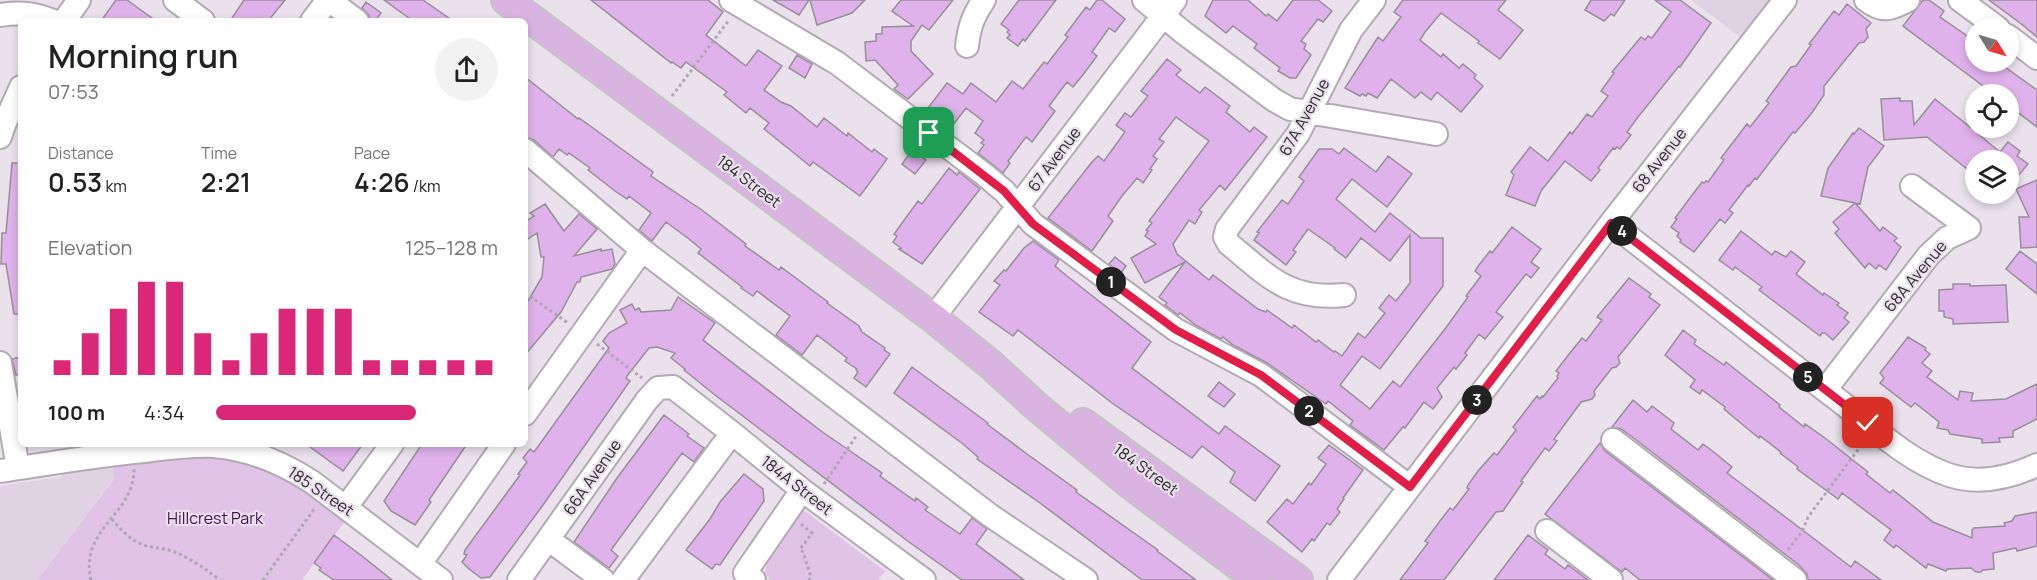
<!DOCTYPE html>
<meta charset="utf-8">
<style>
:root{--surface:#fff;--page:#f2f2f2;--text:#202124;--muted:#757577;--accent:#db2777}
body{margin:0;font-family:Manrope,sans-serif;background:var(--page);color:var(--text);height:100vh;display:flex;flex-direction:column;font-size:22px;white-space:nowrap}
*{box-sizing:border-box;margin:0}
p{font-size:20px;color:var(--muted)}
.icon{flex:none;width:33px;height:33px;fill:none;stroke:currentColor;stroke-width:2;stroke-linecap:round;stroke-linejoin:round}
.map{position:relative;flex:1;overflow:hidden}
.sheet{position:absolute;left:18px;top:18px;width:510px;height:429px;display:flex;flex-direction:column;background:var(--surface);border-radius:9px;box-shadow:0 3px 9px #0003}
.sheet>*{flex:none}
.needle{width:39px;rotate:127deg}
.buttons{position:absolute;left:1965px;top:18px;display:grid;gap:12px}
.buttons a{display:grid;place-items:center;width:54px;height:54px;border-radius:50%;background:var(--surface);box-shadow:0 3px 9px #0003;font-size:30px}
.pin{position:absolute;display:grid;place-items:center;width:51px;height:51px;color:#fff;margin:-26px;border-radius:12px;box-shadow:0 3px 9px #0006}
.km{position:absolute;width:30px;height:30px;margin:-15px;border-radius:50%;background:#222;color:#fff;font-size:16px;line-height:30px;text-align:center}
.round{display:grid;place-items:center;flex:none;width:63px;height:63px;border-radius:32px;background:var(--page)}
.summary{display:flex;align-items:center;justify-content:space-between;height:102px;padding:0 30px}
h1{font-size:33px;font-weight:600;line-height:45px}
.metrics{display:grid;grid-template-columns:repeat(3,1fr);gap:9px;height:102px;padding:6px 30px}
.metrics div{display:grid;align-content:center}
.metrics b{font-size:26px;font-weight:600}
.metrics small{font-size:16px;font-weight:400}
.metrics p{font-size:16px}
.chart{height:168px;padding:12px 30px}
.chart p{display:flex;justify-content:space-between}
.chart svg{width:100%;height:108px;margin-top:6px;stroke:var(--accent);stroke-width:6}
ul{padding:0 30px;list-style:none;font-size:20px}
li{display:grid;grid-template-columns:96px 72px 1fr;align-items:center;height:45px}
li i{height:15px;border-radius:8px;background:var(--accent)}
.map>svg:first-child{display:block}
</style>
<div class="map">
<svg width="2037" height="580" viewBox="0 0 2037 580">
<rect width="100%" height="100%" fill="#eae1ed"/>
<path fill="#e0d1e3" d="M1691 0H1773L1743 39Z
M112 463 114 478 37 580H0V486L60 477 66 472Z"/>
<path fill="#e0c3e6" d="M207 453 270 468 347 518 302 580H37L114 479 112 463 197 458Z
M802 509 885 571 878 580H770L765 573 768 558Z"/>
<path fill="#e0b2eb" stroke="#978e99" stroke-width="1.5" d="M116 0H127L156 21H101Z
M244 0H285L268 21H230Z
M384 0H423L453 21H413Z
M591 0H708L723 12 706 35 746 66 758 50 782 66 764 90 781 102 791 106 817 127 824 118 847 136 848 133 872 152 874 149 887 159 860 196 813 162 810 166 764 129 769 123 750 108 746 113 724 95 727 92 686 62 681 68 672 62 671 63Z
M773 0H809L799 15Z
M810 0H865L852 13 817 25Z
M901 0H953L929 30 922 25 911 41V51L933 74 908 99 894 89 898 85 875 60 866 61 865 42 876 41V34H882V27L913 26 892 11Z
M1019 0H1056L1025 41 1023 39 1018 46 1007 38 1010 35 1007 32 1009 30 1001 24Z
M1097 0H1102L1125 19 1115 32 1109 28 1092 52 1097 56 1082 76 1073 87 1067 82 1049 106 1055 111 1032 142 1026 137 1008 161 1010 163 1003 173 978 153 984 145 981 143 984 140 975 133 983 121 966 108 953 125 942 116 937 122 925 112 947 83 963 94 971 83 996 102 1012 81 1023 89 1044 62 1047 64 1068 37 1065 35 1086 7 1090 10Z
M1213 0H1248L1266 16 1268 14 1277 21 1293 0H1318L1332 11 1323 22 1318 19 1301 41 1306 44 1304 49 1311 55 1296 78H1290L1278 71 1280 68 1254 48 1257 44 1233 26 1226 33 1205 16Z
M1403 0H1506L1498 10 1523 30 1500 59 1478 43 1479 41 1441 13 1425 32 1420 40 1441 57 1443 54 1459 68 1463 64 1476 75 1474 78 1483 86 1461 112 1437 92 1431 100 1421 92 1415 98 1391 79 1377 98 1368 93 1366 96 1362 94 1360 96 1345 88 1378 37 1383 41 1401 17 1394 12Z
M1591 0H1625L1614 16 1611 14 1604 21 1585 10Z
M1655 0H1680L1711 23 1680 67 1679 66 1638 117 1627 132 1631 135 1620 149 1617 147 1615 149 1613 148 1598 168 1600 170 1591 181 1565 161 1541 191 1535 206 1506 195 1514 175 1511 172 1530 147 1548 161 1570 132 1572 134 1587 114 1592 117 1608 96 1601 91 1614 73 1612 72 1641 37 1645 40 1648 36 1652 38 1671 12Z
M1923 0H1929L1944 11 1940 17 1976 42V62H1998L2037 90V127L2008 105V94H1994L1903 26Z
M1989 0H2037V37L2024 26Z
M366 2 381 13 375 21H370L369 15 362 8Z
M1847 4 1871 23 1866 29 1868 37 1864 42 1859 43 1824 86V95L1811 114 1795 133 1793 132 1757 179 1755 178 1749 186 1748 185 1729 210 1733 213 1725 223 1720 219 1694 252 1680 242 1681 240 1677 236 1679 233 1671 227 1677 219 1675 218 1702 182 1704 183 1706 181 1708 182 1724 160 1721 158 1747 124 1750 127 1769 103 1766 101 1791 67 1796 66 1811 45 1809 44 1834 11 1839 15Z
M797 55 812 64 805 78 789 68Z
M1167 59 1181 70 1176 75 1200 93 1205 87 1230 106 1226 112 1250 132 1254 127 1267 137 1225 190 1220 185 1199 210 1202 212 1195 224 1189 220 1173 244 1177 254 1209 280 1213 275 1258 309 1266 312 1267 310 1292 328 1294 325 1316 342 1318 340 1334 352 1335 351 1342 356 1358 333 1365 338 1385 313 1379 308 1389 295 1396 301 1410 283V235L1390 261 1361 238 1346 258 1334 249 1335 248 1308 229 1293 250 1296 252 1286 265 1254 240 1259 233 1257 232 1282 200 1288 204 1304 181 1299 177 1319 149H1332L1339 154 1344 148 1376 172 1388 156 1412 174 1387 207 1352 179 1336 199 1375 232 1390 213 1421 238H1443V286L1380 369 1362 356 1340 385 1370 409 1393 381 1400 387 1419 362 1445 329 1468 297 1466 296 1481 276 1475 271 1479 265 1490 251 1492 253 1512 227 1541 249 1531 262 1539 268 1531 278 1526 274 1496 312 1503 317 1485 339 1479 334 1465 353 1467 355 1456 369 1454 367 1437 388 1442 397 1433 409 1424 402 1405 428 1403 427 1384 450 1350 425 1353 421 1328 401 1326 404 1267 363 1233 345 1223 337 1221 339 1197 326 1180 313 1178 315 1165 305 1167 303 1159 297 1185 262 1145 283 1131 258 1156 244 1145 236 1148 231 1146 230 1152 223 1149 221 1209 141 1176 117 1159 139 1164 142 1153 156 1157 159 1150 169 1152 170 1143 183 1137 178 1122 196 1108 216 1113 221 1092 251 1048 218 1092 162 1098 156 1104 161 1125 132 1116 125 1125 113 1131 117 1148 96 1141 91Z
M525 77 578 119 579 118 593 128 653 172 651 176 702 210 746 244 745 246 779 270 781 267 828 302 827 303 859 326 862 332 885 348 884 350 890 354 866 387 854 378 858 372 856 370 857 369 845 361 847 358 817 335 802 355 776 335 790 316 757 291 753 296 741 288 742 287 698 253 701 249 689 239 666 222 652 241 639 230 651 213 629 196 627 199 615 191 588 170 590 168 569 153 567 155 559 149 553 157 534 140 525 137Z
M1900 98V101H1912L1914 125 1935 99 1970 127 1981 128 1977 133 2000 152 2008 142 2020 151 2017 156 2028 164 2008 188V160H1972V173L1927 137 1884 140 1881 99Z
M1859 128 1884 146 1868 167 1860 204 1855 203 1880 231 1883 227 1897 238 1894 241 1901 247 1886 270 1879 265 1876 269 1869 263 1865 268 1835 233 1839 229 1833 222 1855 203 1821 196 1828 168 1853 133 1854 134Z
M912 150 926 160 915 174 902 164Z
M12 163H21V314H14L6 264H1L2 233H6Z
M949 168 957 175 959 172 980 189 922 264 899 249 901 248 893 242 897 236 894 234 918 201 922 204Z
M2037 180V247L2021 248 2019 217H2029L2016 189Z
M545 204 564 231 579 214 597 229 574 256 601 249V251L612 249 615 264 612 269 581 277 580 282H577L561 312 525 355V306L542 277 544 257H541L537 233 525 241V222L534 216 530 213Z
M1741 231 1772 255 1775 251 1786 257 1791 251 1805 262 1796 274 1823 295 1824 293 1839 303 1837 305 1848 313 1844 318 1849 322 1833 340 1825 333H1822L1820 336 1759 290 1762 287 1735 267 1733 270 1719 260Z
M1033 241 1059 260 1055 266 1067 276 1151 342 1132 368 1219 434 1225 426 1280 466 1255 501 1230 482 1235 472 1202 446 1192 458 1112 403 1018 330 1013 336 979 312 1000 285 994 281 1004 270 1006 271 1024 248Z
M2020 251 2037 264V294L2006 269Z
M1115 257 1126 266 1121 273 1109 264Z
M1629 278 1651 294 1649 297 1660 305 1618 357 1620 363 1616 367 1612 368 1594 391 1595 395 1592 399 1581 402 1554 439 1557 441 1549 451 1545 448 1521 481 1523 482 1503 511 1496 512 1444 580H1400L1428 543 1425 541 1440 521 1450 508 1453 510 1469 489 1467 488 1468 485 1478 471 1494 453 1497 455 1516 430 1513 427 1537 396 1540 399 1542 396 1543 397 1558 378 1557 376 1559 373 1556 371 1566 358 1582 338 1586 341 1602 320 1597 317Z
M1953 284H1970V286L2006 285 2008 322 1953 324V319L1944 317V311H1939V290L1953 289Z
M678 297 715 323 703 340 821 431 882 473 880 476 915 501 916 498 928 507 925 510 960 534 972 518 987 529 976 544 1024 580H962L909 542 715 395 684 370 685 369 671 358 675 353 657 347 649 348 627 376 626 378 630 381 543 505 490 577 481 578 469 569 462 562 467 555 464 554 465 550 520 475 518 474 527 462 523 458 530 449 534 452 609 348 603 341 609 333 627 323 620 310 632 304 635 310 639 308 641 312 671 310Z
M1683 330 1696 340 1694 344 1724 365 1726 362 1780 405 1779 407 1804 427 1805 424 1825 438 1868 472 1866 474 1890 493 1893 490 1933 522 1972 538V530L1974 528 2005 526 2004 523 2012 521 2015 516 2037 512V546L2017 551 2016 548 1993 553 1994 569 1983 570 1981 572H1976L1971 568 1947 569 1946 571 1928 564 1926 568 1896 545 1894 548 1884 540 1891 530 1842 493 1838 499 1797 469 1798 467 1780 453 1781 452 1760 436 1759 438 1743 425 1724 409 1725 407 1702 390 1700 394 1690 387 1695 380 1665 355Z
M1908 337 1926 348 1925 350 1930 354 1922 363 1932 371 1927 377 1958 400 1960 391 1973 393 1971 401 2006 399 2037 384V419L2013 431V437L1999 438 2000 442 1982 443V439L1950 434 1948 430 1937 428 1939 422 1915 403 1911 407 1880 383 1884 378 1880 373Z
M21 357V374L16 375 12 359Z
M912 367 988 423 987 424 1027 454 1077 490 1076 492 1158 550 1157 551 1196 580H1142L1040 503 977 459 978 457 963 444 894 393Z
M1219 382 1235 394 1224 407 1208 396Z
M1633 400 1647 412 1652 406 1674 423 1671 429 1698 450 1703 444 1715 453 1732 467 1727 473 1792 522 1851 567 1855 561 1881 580H1808L1807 574 1799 565 1631 436 1621 429 1612 427Z
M664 415 689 434 687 436 704 448 694 462 682 453 611 550 618 556 609 568 574 542 617 478Z
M1600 443 1605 451 1773 580H1640L1625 568 1622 572 1545 514Z
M306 444H363L343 471Z
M422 444H467L429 500 431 502 415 525 391 511 384 501Z
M1329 445 1363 470 1343 498 1344 499 1337 509 1340 512 1330 525 1327 523 1314 541 1312 539 1302 552 1267 522 1287 499 1293 504 1309 483 1311 485 1326 464 1318 458Z
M744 474 763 489 764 501 720 565 716 564 712 569 686 550 710 519 720 502Z
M334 535 362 556 392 580H334L319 570 321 568 314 563Z
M1528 535 1548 550 1545 554 1565 569 1568 565 1588 580H1494Z"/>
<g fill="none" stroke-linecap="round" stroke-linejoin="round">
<g stroke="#b3aab5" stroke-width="26">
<path id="minor" d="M175 0 203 21
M329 0 357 21
M731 0 837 63 985 175 1004 191 1033 224 1176 330 1261 375 1410 487
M1144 0 1184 33 1274 100 1290 109 1436 134
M1866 0C1883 13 1891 9 1908 0
M1960 0 1998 28
M0 15C20 12 34 13 53 21
M64 21 79 0
M312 21 328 0
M2008 36 2037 58
M967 46C969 28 973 15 984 0
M0 137 4 125 21 87
M525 150 642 250 991 516 1086 580
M1611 223C1686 281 1761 341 1837 399 1872 426 1907 461 1949 475 1979 485 2009 478 2037 465
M1344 295C1289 301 1268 276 1229 244L1225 237 1227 229 1298 134 1351 30 1374 0
M933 318 1175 0
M0 363 18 468
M1825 390 1928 256 1947 238 1969 228 1912 186
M525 414 642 250
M1613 440 1795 580
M0 471C48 464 97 455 145 451 168 448 191 445 214 446 248 449 283 463 312 482L441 580
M346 507 392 444
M1547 531 1611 580
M548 539 603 580
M420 564 504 444
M519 580 647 400 658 388 673 387 732 433 802 490 924 580
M623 580 732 433
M754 580 745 573 802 490
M1339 580 1611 223 1785 0"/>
</g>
<g stroke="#c5c4c5" stroke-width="32">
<path id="major" d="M506 0 933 318 990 364 1037 407 1130 484 1258 580
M1083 423 1298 580"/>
</g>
<path stroke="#afa8b1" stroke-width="3" stroke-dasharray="3 3" stroke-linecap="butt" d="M672 96 729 20
M525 293 568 323
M597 344 642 378
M824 484 857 435
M112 519C121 530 131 541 144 545 153 548 163 548 172 551 190 558 204 568 220 580
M801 524 812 533 800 549 803 552 811 577 809 580
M1788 550 1803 530 1808 517 1863 443
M91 580C79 528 134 516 134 469
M263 580 315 508"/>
<use href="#minor" stroke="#fff" stroke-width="22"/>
<use href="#major" stroke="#d9b4e1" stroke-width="28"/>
</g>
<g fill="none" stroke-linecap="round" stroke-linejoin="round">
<g stroke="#fff" stroke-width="12">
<path id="route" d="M929 133 1004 191 1033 224 1176 330 1261 375 1410 487 1611 223 1868 423"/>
</g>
<use href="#route" stroke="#e11d48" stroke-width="8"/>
</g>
<g text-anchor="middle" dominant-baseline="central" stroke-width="4.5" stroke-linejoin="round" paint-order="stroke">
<g font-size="16" fill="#2f2c30" stroke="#eae1ed">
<text transform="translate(1304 117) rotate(-61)">67A Avenue</text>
<text transform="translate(1054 159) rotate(-53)">67 Avenue</text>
<text transform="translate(1659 160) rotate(-52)">68 Avenue</text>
<text transform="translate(749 181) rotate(37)">184 Street</text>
<text transform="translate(1915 276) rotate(-50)">68A Avenue</text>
<text transform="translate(1146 469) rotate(36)">184 Street</text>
<text transform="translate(592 477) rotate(-55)">66A Avenue</text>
<text transform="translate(797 485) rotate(38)">184A Street</text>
<text transform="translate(321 491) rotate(34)">185 Street</text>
</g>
<g font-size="16" fill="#460e52" stroke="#eae1ed">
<text x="215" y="518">Hillcrest Park</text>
</g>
</g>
</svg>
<div class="buttons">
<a><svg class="needle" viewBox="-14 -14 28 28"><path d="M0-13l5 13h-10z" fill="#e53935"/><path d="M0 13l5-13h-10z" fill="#757577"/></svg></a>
<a><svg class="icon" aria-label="locate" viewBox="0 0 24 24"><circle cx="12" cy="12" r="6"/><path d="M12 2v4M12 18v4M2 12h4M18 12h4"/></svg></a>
<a><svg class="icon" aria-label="layers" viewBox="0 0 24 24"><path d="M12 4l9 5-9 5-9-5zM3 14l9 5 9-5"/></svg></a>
</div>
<div class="pin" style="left:929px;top:133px;background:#1e9e55"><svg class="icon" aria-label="arrive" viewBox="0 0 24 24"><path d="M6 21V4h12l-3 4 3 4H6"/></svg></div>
<div class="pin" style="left:1868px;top:423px;background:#d93025"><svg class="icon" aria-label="check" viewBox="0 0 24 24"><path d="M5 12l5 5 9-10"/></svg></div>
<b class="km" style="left:1111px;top:282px">1</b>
<b class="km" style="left:1309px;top:411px">2</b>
<b class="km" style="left:1477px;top:400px">3</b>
<b class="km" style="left:1622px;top:231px">4</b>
<b class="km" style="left:1808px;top:377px">5</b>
<section class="sheet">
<div class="summary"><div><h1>Morning run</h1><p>07:53</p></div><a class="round"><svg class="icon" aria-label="share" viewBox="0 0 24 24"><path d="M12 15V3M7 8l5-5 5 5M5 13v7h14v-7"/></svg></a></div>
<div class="metrics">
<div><p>Distance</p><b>0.53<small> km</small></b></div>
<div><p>Time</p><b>2:21</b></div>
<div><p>Pace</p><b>4:26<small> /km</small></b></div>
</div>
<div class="chart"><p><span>Elevation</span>125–128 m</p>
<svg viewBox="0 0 160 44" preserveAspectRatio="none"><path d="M5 44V38M15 44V27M25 44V17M35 44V6M45 44V6M55 44V27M65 44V38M75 44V27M85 44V17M95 44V17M105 44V17M115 44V38M125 44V38M135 44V38M145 44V38M155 44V38"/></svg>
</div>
<ul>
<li><b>100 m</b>4:34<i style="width:71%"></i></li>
</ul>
</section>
</div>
